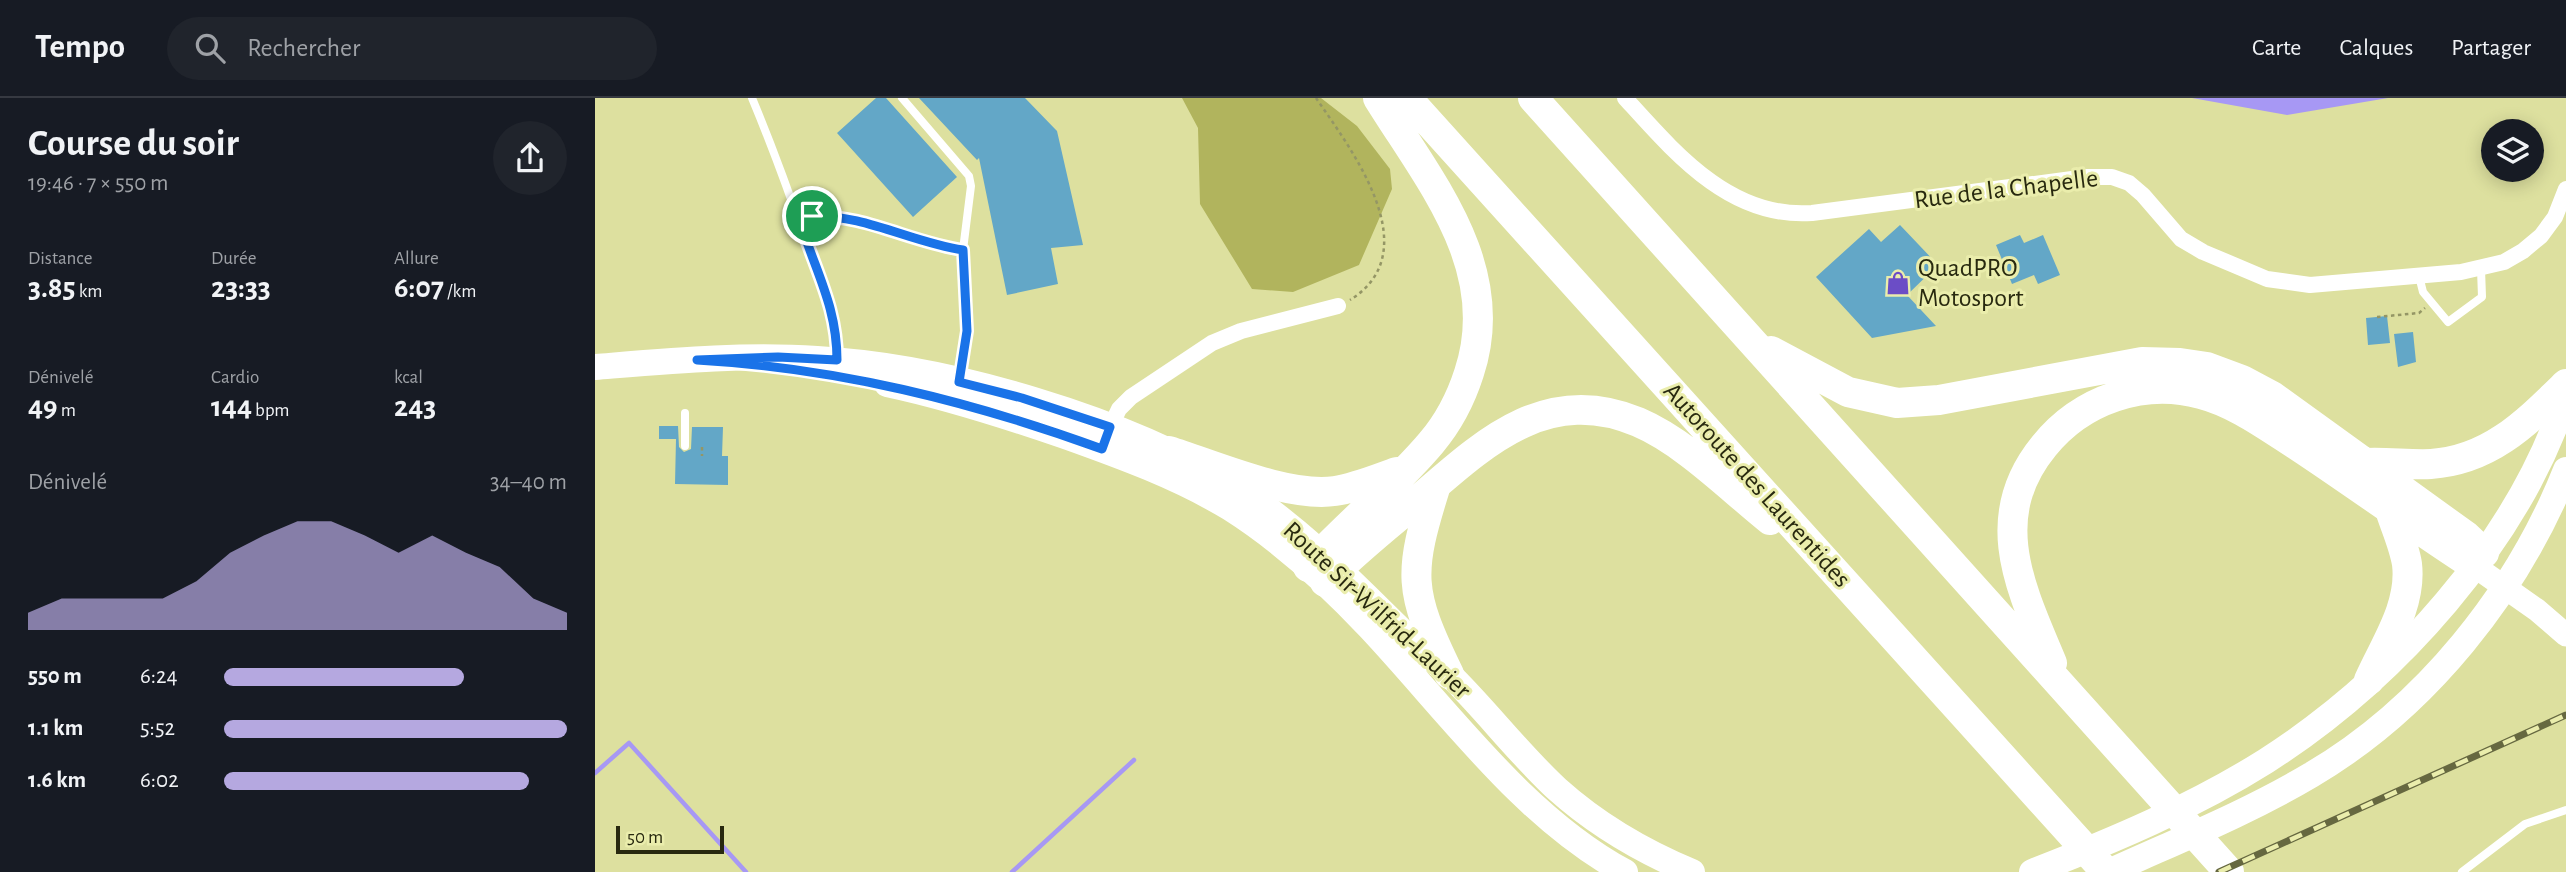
<!DOCTYPE html>
<html lang="fr">
<meta charset="utf-8">
<style>
:root{--surface:#171b24;--page:#20242c;--text:#f1f3f6;--muted:#9ea1a6;--line:#363941;--accent:#b5a8e0}
body{margin:0;font-family:"Alegreya Sans",sans-serif;background:var(--page);color:var(--text);height:100vh;display:flex;flex-direction:column;font-size:26px;white-space:nowrap}
*{box-sizing:border-box;margin:0}
p{font-size:23px;color:var(--muted)}
.icon{flex:none;width:38px;height:38px;fill:none;stroke:currentColor;stroke-width:2;stroke-linecap:round;stroke-linejoin:round}
.map{position:relative;flex:1;overflow:hidden}
.panel{display:flex;flex-direction:column;background:var(--surface);width:595px}
.panel>*{flex:none}
.tools{position:absolute;left:1886px;top:21px;display:grid;gap:14px}
.tools a{display:grid;place-items:center;width:63px;height:63px;border-radius:50%;background:var(--surface);box-shadow:0 4px 18px #0003;font-size:35px}
.scale{position:absolute;left:21px;bottom:18px;width:108px;box-sizing:border-box;padding-left:7px;border:4px solid #28290f;border-top:0;font-size:19px;line-height:24px;white-space:nowrap;color:#28290f;-webkit-text-stroke:5px #eaedac;paint-order:stroke}
.pin{position:absolute;display:grid;place-items:center;width:60px;height:60px;color:#fff;margin:-30px;border:4px solid #fff;border-radius:50%;box-shadow:0 2px 7px #0007}
.round{display:grid;place-items:center;flex:none;width:74px;height:74px;border-radius:37px;background:var(--page)}
.summary{display:flex;align-items:center;justify-content:space-between;height:119px;padding:0 28px}
h1{font-size:38px;font-weight:700;line-height:52px}
.stats{display:grid;grid-template-columns:repeat(3,1fr);gap:10px;height:119px;padding:7px 28px}
.stats div{display:grid;align-content:center}
.stats b{font-size:30px;font-weight:700}
.stats small{font-size:19px;font-weight:400}
.stats p{font-size:19px}
.chart{height:196px;padding:14px 28px}
.chart p{display:flex;justify-content:space-between}
.chart svg{width:100%;height:126px;margin-top:7px;fill:var(--accent);opacity:.7}
ul{padding:0 28px;list-style:none;font-size:23px}
li{display:grid;grid-template-columns:112px 84px 1fr;align-items:center;height:52px}
li i{height:18px;border-radius:9px;background:var(--accent)}
header{display:flex;align-items:center;gap:42px;box-sizing:border-box;height:98px;padding:0 35px;background:var(--surface);border-bottom:2px solid var(--line)}
header strong{font-size:33px}
nav{display:flex;gap:38px;margin-inline-start:auto;font-size:24px}
.search{width:490px;height:63px;background:var(--page);display:flex;align-items:center;gap:18px;box-sizing:border-box;padding:0 24px;border-radius:38px;color:var(--muted);font-size:26px}
main{display:flex;flex:1;min-height:0}
.map>svg:first-child{display:block}
</style>
<header>
<strong>Tempo</strong>
<div class="search"><svg class="icon" aria-label="search" viewBox="0 0 24 24"><circle cx="10" cy="10" r="6"/><path d="M15 15l6 6"/></svg>Rechercher</div>
<nav><a>Carte</a><a>Calques</a><a>Partager</a></nav>
</header>
<main>
<section class="panel">
<div class="summary"><div><h1>Course du soir</h1><p>19:46 · 7 × 550 m</p></div><a class="round"><svg class="icon" aria-label="share" viewBox="0 0 24 24"><path d="M12 15V3M7 8l5-5 5 5M5 13v7h14v-7"/></svg></a></div>
<div class="stats">
<div><p>Distance</p><b>3.85<small> km</small></b></div>
<div><p>Durée</p><b>23:33</b></div>
<div><p>Allure</p><b>6:07<small> /km</small></b></div>
</div>
<div class="stats">
<div><p>Dénivelé</p><b>49<small> m</small></b></div>
<div><p>Cardio</p><b>144<small> bpm</small></b></div>
<div><p>kcal</p><b>243</b></div>
</div>
<div class="chart"><p><span>Dénivelé</span>34–40 m</p>
<svg viewBox="0 0 160 44" preserveAspectRatio="none"><path d="M0 44V38L10 33L20 33L30 33L40 33L50 27L60 17L70 11L80 6L90 6L100 11L110 17L120 11L130 17L140 22L150 33L160 38V44z"/></svg>
</div>
<ul>
<li><b>550 m</b>6:24<i style="width:70%"></i></li>
<li><b>1.1 km</b>5:52<i style="width:100%"></i></li>
<li><b>1.6 km</b>6:02<i style="width:89%"></i></li>
</ul>
</section>
<div class="map">
<svg width="1971" height="774" viewBox="0 0 1971 774">
<rect width="100%" height="100%" fill="#dde09f"/>
<path fill="#b1b45d" d="M587 0H726L762 28 795 71 797 91 764 167 698 194 657 191 605 106 603 30Z"/>
<path fill="#a798f4" d="M1597 0H1793L1692 17Z"/>
<g fill="none" stroke-linecap="round" stroke-linejoin="round">
<path stroke="#a798f4" stroke-width="4.5" d="M0 675 34 645 151 774
M417 774 539 662"/>
</g>
<path fill="#63a7c7" d="M281 0H291L362 79 318 119 242 35Z
M324 0H430L462 33 488 147 456 150 463 186 412 197 384 60 382 62Z
M1305 127 1343 167 1312 197 1341 228 1277 240 1221 179 1274 131 1286 144Z
M1425 137 1429 145 1448 137 1465 177 1443 186 1439 177 1417 186 1401 147Z
M1792 218 1795 245 1773 247 1771 220Z
M1818 234 1821 264 1803 269 1799 236Z
M64 328H83L84 349 89 354 96 351 97 329H128L127 358H133V387L80 386 81 341H64Z"/>
<g fill="none" stroke-linecap="round" stroke-linejoin="round">
<path stroke="#949665" stroke-width="2.5" stroke-dasharray="3.5 3.5" stroke-linecap="butt" d="M721 0C756 51 834 153 755 202
M1782 219 1824 215 1830 210
M107 349V358"/>
<path stroke="#fff" stroke-width="8" d="M157 0C177 48 195 97 212 147 229 197 246 220 241 276
M307 0 374 78 376 88 367 160 372 233 365 280
M205 123C247 108 321 146 368 152
M1824 178 1828 194 1853 224 1887 199 1886 171
M90 348V315
M1867 774 1930 726 1971 712"/>
<path stroke="#fff" stroke-width="16" d="M1030 0C1080 55 1135 121 1217 115L1492 79H1517L1534 85 1548 97 1586 141 1608 154 1672 181 1715 187 1866 174 1909 164 1928 153 1946 138 1960 119 1971 91
M512 336 524 311 536 299 617 245 646 233 743 208"/>
<path stroke="#fff" stroke-width="23" d="M1878 467 1942 512 1971 537"/>
<path stroke="#fff" stroke-width="26" d="M0 269C74 263 148 256 222 261 352 268 533 321 644 391 709 433 760 488 815 541 827 553 841 564 853 575 891 612 923 655 962 691 1001 726 1049 754 1097 774
M292 286C353 299 412 318 470 338 526 358 584 379 635 410 687 443 733 485 775 530 853 613 928 719 1030 774
M1437 774C1517 743 1598 709 1671 663 1799 581 1924 443 1971 297
M1514 774C1582 743 1652 715 1716 677 1830 610 1922 495 1971 372"/>
<path stroke="#fff" stroke-width="30" d="M812 0 1511 774
M938 0 1634 774
M1176 253 1253 294 1302 305 1344 302 1547 264 1585 265 1612 269 1647 282 1677 298 1871 438 1889 455
M574 353C619 367 694 400 740 393 761 390 782 381 802 374
M1771 365C1793 364 1815 367 1836 366 1895 362 1931 325 1971 286
M841 387C813 476 813 492 854 576
M713 469C752 426 799 389 836 345 853 325 866 300 874 275 909 170 835 84 783 0
M730 484C758 455 791 429 822 403 887 347 950 285 1043 324 1090 344 1135 390 1175 422
M1457 565C1426 491 1390 420 1449 348 1486 302 1548 280 1606 296 1641 305 1673 329 1703 348 1762 387 1819 429 1878 467
M1774 582C1790 546 1817 508 1812 466 1809 447 1800 428 1794 409"/>
<g stroke="#666840" stroke-width="7">
<path id="rail" d="M1624 774 1971 617"/>
</g>
<use href="#rail" stroke="#eaedac" stroke-width="4.5" stroke-dasharray="13" stroke-linecap="butt"/>
</g>
<g fill="none" stroke-linecap="round" stroke-linejoin="round">
<g stroke="#fff" stroke-width="14">
<path id="route" d="M217 118C268 116 318 145 368 152L372 233 364 284 427 300 515 329 507 351C375 303 243 270 102 262L183 259 242 262C242 208 220 173 205 123Z"/>
</g>
<use href="#route" stroke="#1a73e8" stroke-width="9"/>
</g>
<defs>
<g id="shop-bare" transform="scale(1.89)"><path d="M-5-2.5h2.3a2.7 3.5 0 0 1 5.4 0H5L5.5 6h-11ZM-1.5-2.5h3a1.5 2.3 0 0 0-3 0Z" fill="#6b4dc6" stroke="#eaedac" stroke-width="2.5" paint-order="stroke"/></g>
</defs>
<g fill-rule="evenodd">
<use href="#shop-bare" x="1303" y="185"/>
</g>
<g text-anchor="middle" dominant-baseline="central" stroke-width="6" stroke-linejoin="round" paint-order="stroke">
<g font-size="26" fill="#28290f" stroke="#eaedac">
<text transform="translate(1411 91) rotate(-7)">Rue de la Chapelle</text>
<text transform="translate(1162 387) rotate(48)">Autoroute des Laurentides</text>
<text transform="translate(782 512) rotate(43)">Route Sir-Wilfrid-Laurier</text>
</g>
<g font-size="26" fill="#28290f" stroke="#eaedac" text-anchor="start">
<text x="1323" y="170">QuadPRO<tspan x="1323" dy="30">Motosport</tspan></text>
</g>
</g>
</svg>
<div class="tools">
<a><svg class="icon" aria-label="layers" viewBox="0 0 24 24"><path d="M12 4l9 5-9 5-9-5zM3 14l9 5 9-5"/></svg></a>
</div>
<div class="scale">50 m</div>
<div class="pin" style="left:217px;top:118px;background:#1e9e55"><svg class="icon" aria-label="arrive" viewBox="0 0 24 24"><path d="M6 21V4h12l-3 4 3 4H6"/></svg></div>
</div>
</main>
